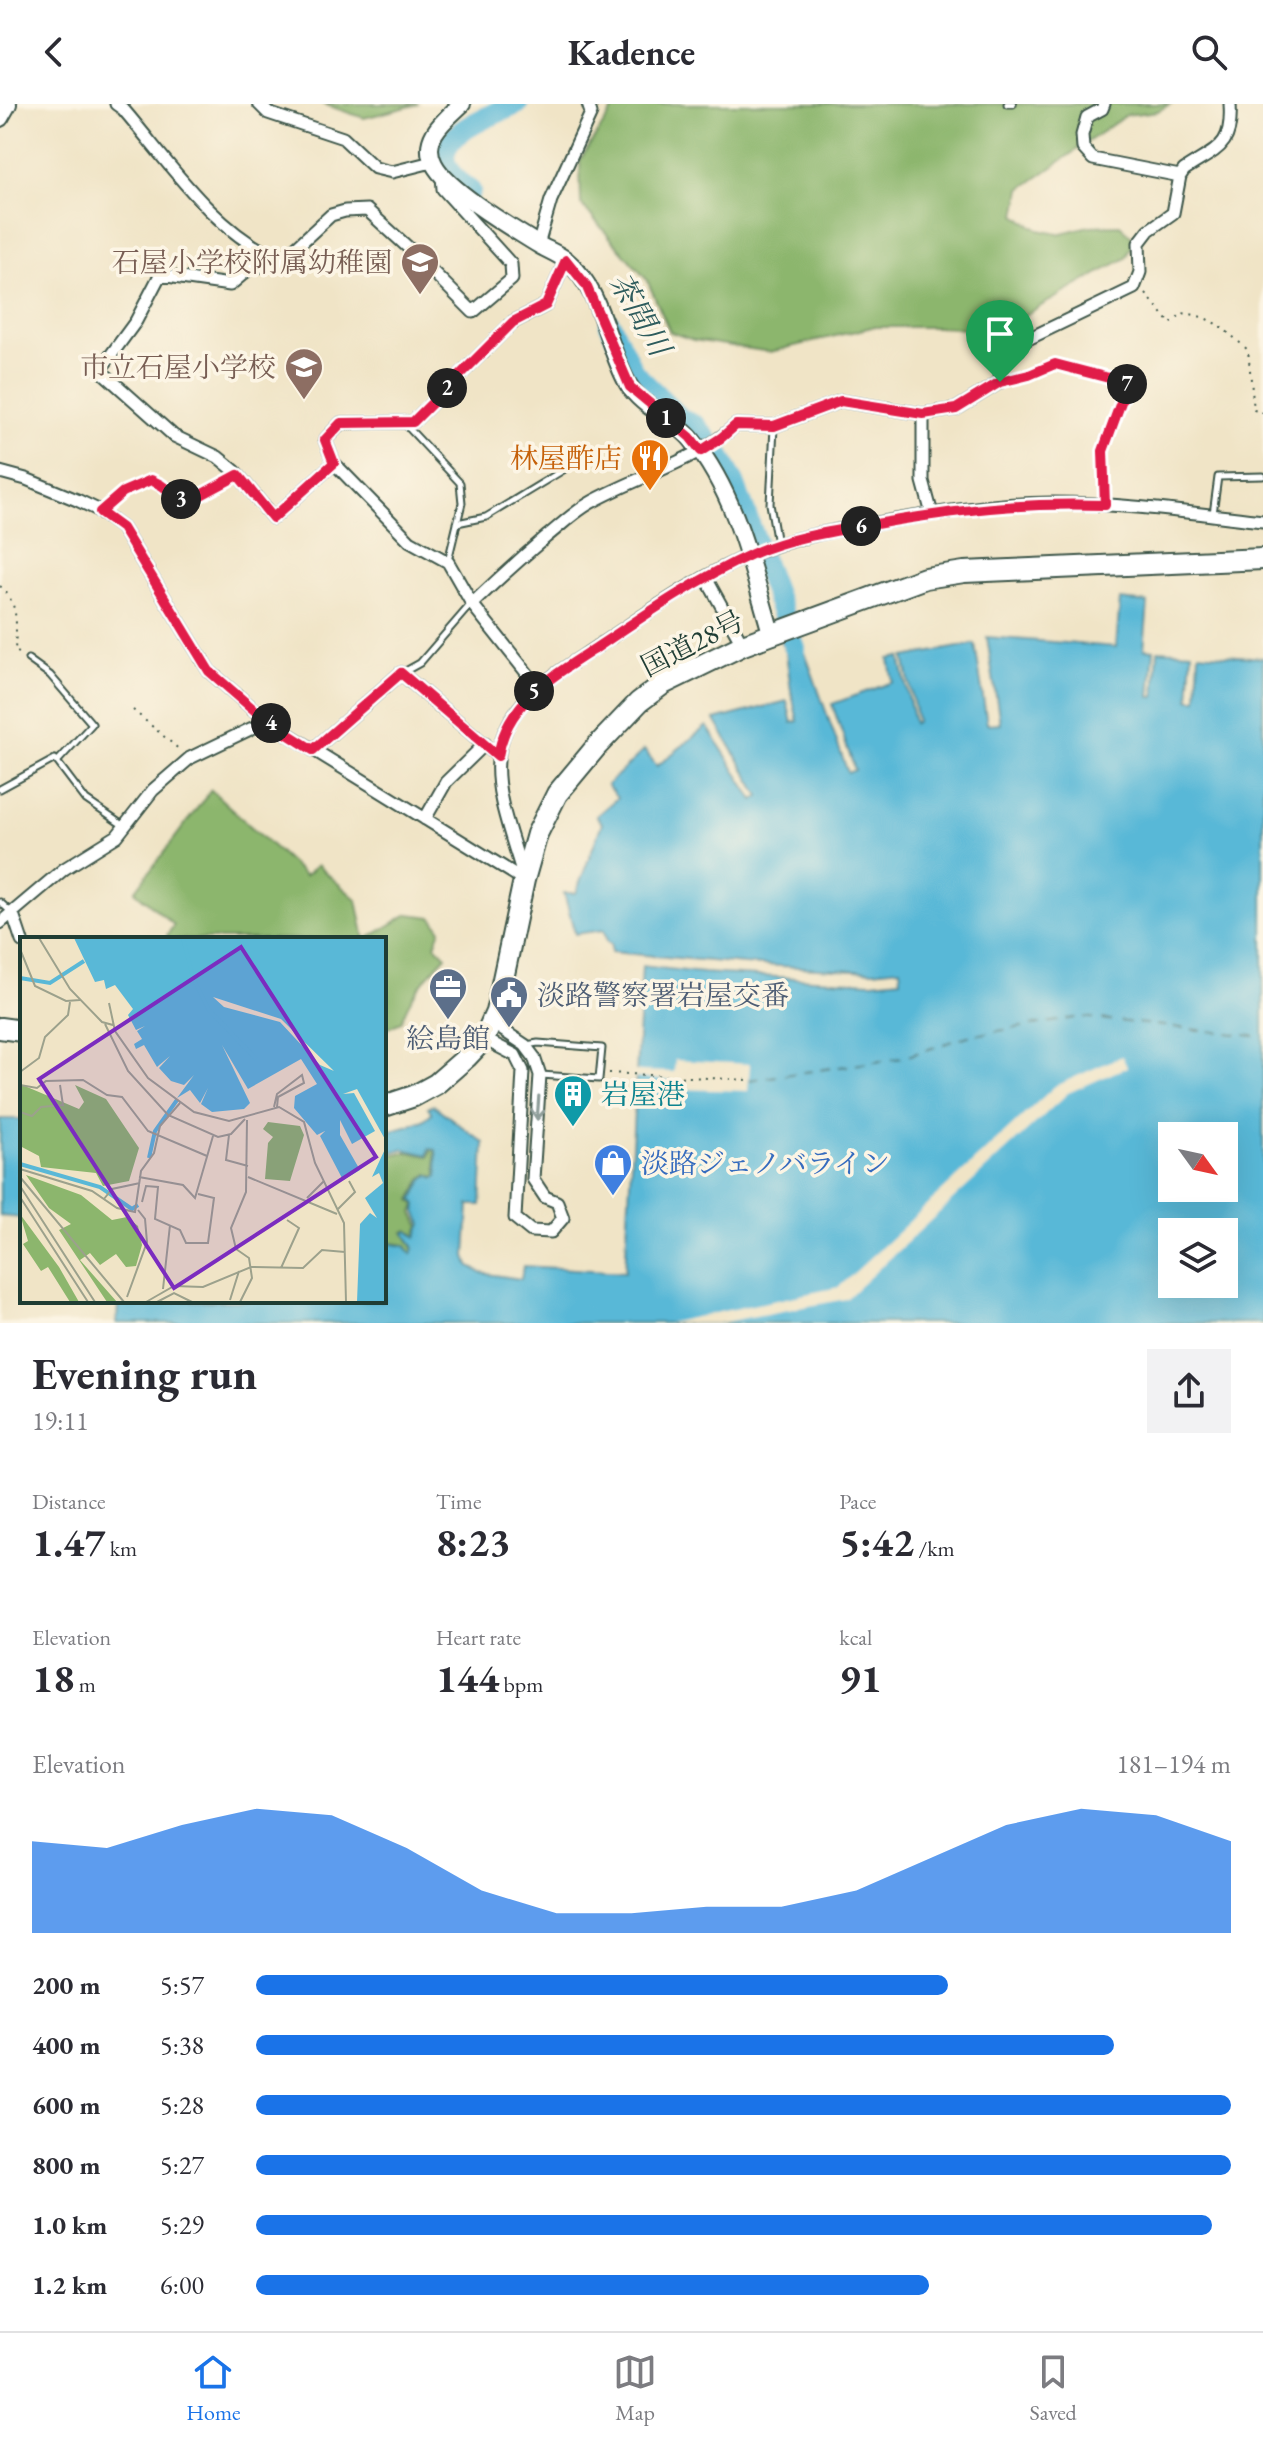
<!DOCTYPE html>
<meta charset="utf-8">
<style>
:root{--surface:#fff;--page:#f2f2f3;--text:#2b2b33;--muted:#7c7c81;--line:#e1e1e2;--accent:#1a73e8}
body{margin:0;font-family:"EB Garamond","Noto Serif JP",serif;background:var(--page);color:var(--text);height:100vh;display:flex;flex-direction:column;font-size:30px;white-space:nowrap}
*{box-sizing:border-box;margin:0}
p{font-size:26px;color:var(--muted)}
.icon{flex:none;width:44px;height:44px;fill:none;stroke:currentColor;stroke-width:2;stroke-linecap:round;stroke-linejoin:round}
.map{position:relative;height:1219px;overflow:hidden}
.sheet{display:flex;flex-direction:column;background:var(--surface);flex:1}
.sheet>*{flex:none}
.needle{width:52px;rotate:123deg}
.controls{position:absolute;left:1158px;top:1018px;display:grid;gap:16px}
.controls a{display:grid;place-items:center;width:80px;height:80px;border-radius:0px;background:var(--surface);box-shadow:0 8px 32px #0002;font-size:40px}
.pin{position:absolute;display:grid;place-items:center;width:68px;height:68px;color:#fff;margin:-82px -34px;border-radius:50% 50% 50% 0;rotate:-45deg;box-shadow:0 0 8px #0007}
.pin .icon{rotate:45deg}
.km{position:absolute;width:40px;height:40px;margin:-20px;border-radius:50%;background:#222;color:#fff;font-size:22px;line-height:40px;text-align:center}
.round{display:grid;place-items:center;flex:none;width:84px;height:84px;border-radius:0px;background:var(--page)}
.headline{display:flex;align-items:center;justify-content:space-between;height:136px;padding:0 32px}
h1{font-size:44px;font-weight:700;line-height:60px}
.stats{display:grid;grid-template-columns:repeat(3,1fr);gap:12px;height:136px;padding:8px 32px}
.stats div{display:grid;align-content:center}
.stats b{font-size:40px;font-weight:700}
.stats small{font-size:22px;font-weight:400}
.stats p{font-size:22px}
.chart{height:224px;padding:16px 32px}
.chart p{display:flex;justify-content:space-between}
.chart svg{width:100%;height:144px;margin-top:8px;fill:var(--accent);opacity:.7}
ul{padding:0 32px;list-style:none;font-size:26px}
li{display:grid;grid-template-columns:128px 96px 1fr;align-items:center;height:60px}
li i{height:20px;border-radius:10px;background:var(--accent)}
header{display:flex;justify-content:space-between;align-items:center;height:104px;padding:0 32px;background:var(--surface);font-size:36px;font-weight:700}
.tabs{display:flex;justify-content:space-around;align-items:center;height:112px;border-top:2px solid var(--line);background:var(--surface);font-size:22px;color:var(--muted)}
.tabs a{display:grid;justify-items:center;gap:4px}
.tabs .selected{color:var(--accent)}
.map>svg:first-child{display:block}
</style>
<header><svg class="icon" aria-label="back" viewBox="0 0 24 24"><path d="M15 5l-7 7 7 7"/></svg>Kadence<svg class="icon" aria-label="search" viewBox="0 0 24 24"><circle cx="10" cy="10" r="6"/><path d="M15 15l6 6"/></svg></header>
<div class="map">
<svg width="1263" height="1219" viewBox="0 0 1263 1219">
<rect width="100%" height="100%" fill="#fcf5e5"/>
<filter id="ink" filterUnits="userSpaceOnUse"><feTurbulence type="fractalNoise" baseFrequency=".0125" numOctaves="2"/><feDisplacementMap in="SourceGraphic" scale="16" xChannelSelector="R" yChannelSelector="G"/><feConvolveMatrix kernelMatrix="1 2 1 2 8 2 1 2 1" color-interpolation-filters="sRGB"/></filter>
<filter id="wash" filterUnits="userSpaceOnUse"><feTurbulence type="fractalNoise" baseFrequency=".006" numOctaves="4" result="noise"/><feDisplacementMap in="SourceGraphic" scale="32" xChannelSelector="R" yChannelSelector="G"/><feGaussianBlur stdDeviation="1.8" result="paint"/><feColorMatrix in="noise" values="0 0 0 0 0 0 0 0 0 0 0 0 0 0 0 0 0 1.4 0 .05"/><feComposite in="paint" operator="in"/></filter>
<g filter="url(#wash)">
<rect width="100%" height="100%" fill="#f0e4c6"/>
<path fill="#8cb66d" stroke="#567a50" stroke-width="2" d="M323 0H419L364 14Z
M617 0H1170L1158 7 1126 11 1021 85 1016 111 1039 126 1058 130 1089 122 1120 121 1135 136 1126 154 993 229 948 223H872L770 248 693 236 670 228 647 176 581 100 580 56Z
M211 686 305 772 317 761 357 796 365 835H169L167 831 174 821 135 787Z
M408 810 432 813 441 826 435 841 446 852C427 872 409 892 401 918L384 926V835H367Z
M432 1045 435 1047 437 1071 435 1073 428 1070 422 1075 411 1096 416 1101 413 1109 420 1121 416 1132 408 1126 404 1128 414 1146 411 1149 405 1141 392 1139 384 1130V1052L408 1048 429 1052Z"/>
<path fill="#59b8d7" stroke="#3c7a86" stroke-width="2" fill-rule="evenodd" d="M1120 496 1148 499 1144 545 1154 546 1150 593H1155L1158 546 1192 548 1189 595H1197L1199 549 1263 554V1219H117L118 1197H384V1132L392 1140 405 1142 412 1150 414 1144 405 1129 408 1127 416 1133 422 1120 416 1108 417 1100 413 1096 423 1076 429 1071 435 1074 438 1072 436 1046 429 1045 428 1051 404 1045 384 1050V1028L410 1021 423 1016 432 1009 428 1003 433 1001 484 1039 481 1101H469L466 1152 469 1161 481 1169 521 1175 523 1162 625 1168 642 862 703 869 871 878 901 875 900 864 873 867 743 860 611 848V840L607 838 604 826 575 830 564 789H576L602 719 596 712 617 694 607 681 644 646 657 662 707 622 754 696 760 692 715 616 787 597 792 619 798 617 791 587 786 548 781 538 799 532 848 669 855 666 832 600 893 578 889 555 900 553 914 619 917 617 904 553 975 540 987 620 1000 619 987 533 1116 543ZM1172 1032H1224V1084H1172ZM1172 1128H1224V1180H1172Z
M0 1015H22V1114L0 1112Z"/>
<path fill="#f0e4c6" d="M1122 952 1127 963 1068 989 846 1195 719 1219H667L839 1183 1055 982Z
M675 956 750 960 748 987 673 985V977L632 974V967L674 968Z"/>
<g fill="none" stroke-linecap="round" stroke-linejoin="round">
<path stroke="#59b8d7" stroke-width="22" d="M470 87C405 41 479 17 517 0
M610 220 633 268 682 316 696 322 719 351 734 379 795 544"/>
<path stroke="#2e5c5d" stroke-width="2" stroke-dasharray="10 8" stroke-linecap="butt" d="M749 976 902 954 968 932 1081 913 1263 933"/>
</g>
</g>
<g filter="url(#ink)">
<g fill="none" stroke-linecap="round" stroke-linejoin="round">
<g stroke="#3e564a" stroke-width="9">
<path id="lane" d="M1007 0H1013
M1001 278 1029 271 1055 260 1128 279 1103 347 1105 400
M404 319 460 379 462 399 448 457
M774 323 770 400 777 440
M102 407 123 388 151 376 186 399 237 371
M1213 410 1218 373 1263 372
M457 419 486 413 588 351
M28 555 50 571 92 620 57 658
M402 569 420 559 471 500
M0 685 55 655 86 696 124 722
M0 798 12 809
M526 941 538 939 602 944 599 975 541 971"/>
</g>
<g stroke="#3e564a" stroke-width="15">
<path id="street" d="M116 0 123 5C167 56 217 132 282 156
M259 0 268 9 343 34 375 64 392 68 432 58
M1104 0 1102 5 1087 13 1082 31 1083 44 1093 55 1180 72
M538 141 551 96 591 9 588 0
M923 310V377L932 410
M334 359 273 414 235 367 218 353 174 332 100 266 136 217 160 171 230 181 250 164 279 159 331 111 345 107 367 106 412 147 473 208 512 175 511 160 443 85 442 72
M0 368 26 375 77 396 96 405 122 424 209 567 267 617 524 776
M706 474 743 541
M472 500C496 477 520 455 546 433 560 422 574 408 590 399 638 372 695 358 736 321L774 322 841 297 923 310 956 305 1000 278 1001 253 1005 246 1134 184 1140 168 1139 139 1149 126 1173 109 1180 72 1184 66C1217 44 1233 44 1230 0
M538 583 472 500 448 458 410 437 334 359 325 336 341 319 413 318 513 218 546 201 566 156
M313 646 401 569 498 652
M425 715 446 678 485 640
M523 771C513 735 492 685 499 648 509 592 562 567 604 538 652 506 701 471 755 449 794 433 837 426 878 419 936 409 994 399 1052 399 1123 399 1193 409 1263 417
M13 810 22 837
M0 819 64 765 117 732 153 686 190 654 267 617
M484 935 515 951 523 967 515 1114 531 1127 551 1128 563 1114 557 1098 545 1093 533 1075 540 971 534 953 525 941 492 919"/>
</g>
<g stroke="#3e564a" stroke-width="20">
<path id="secondary" d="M462 0C445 16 420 34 434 60 447 86 513 125 539 141 548 146 558 150 566 156 603 186 606 242 628 280 642 304 675 315 692 336 737 391 752 465 772 532
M0 14 8 0"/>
</g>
<g stroke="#3e564a" stroke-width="24">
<path id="highway" d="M0 924 22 927
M384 1002 414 992 436 980 467 953 484 935 496 908 524 776 537 730 557 690 597 642 639 598 663 580 743 541 925 474 964 468 1263 455"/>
</g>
<path stroke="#3e564a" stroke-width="2" stroke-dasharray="2 6" stroke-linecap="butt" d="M1146 190 1171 220 1182 209C1213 212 1225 226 1248 246L1254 306 1263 309
M0 482C20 499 16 523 15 547L19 549
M133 606 181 647
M609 969 749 976"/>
<use href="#lane" stroke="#fff" stroke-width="5"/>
<use href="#street" stroke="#fff" stroke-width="11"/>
<use href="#secondary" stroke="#fff" stroke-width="16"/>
<use href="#highway" stroke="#fff" stroke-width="20"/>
</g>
<defs><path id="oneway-shaft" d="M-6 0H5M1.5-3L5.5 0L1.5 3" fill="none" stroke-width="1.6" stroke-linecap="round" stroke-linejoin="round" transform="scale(2)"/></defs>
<use stroke="#8f9e9a" href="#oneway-shaft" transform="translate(538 1004) rotate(94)"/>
</g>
<g fill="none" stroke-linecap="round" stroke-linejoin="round" filter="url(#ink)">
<g stroke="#fff" stroke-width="16">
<path id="route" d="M566 156 586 181 630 283 690 333 701 347 721 334 736 321 774 322 841 297 923 310 956 305 1000 278 1029 271 1055 260 1128 279 1103 347 1105 401C1023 398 956 406 876 420 835 427 790 433 752 450 697 475 646 510 596 544 554 572 507 597 498 652L401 569 313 646 267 617 209 567 122 424 100 408 123 388 151 376 161 381 186 399 238 371 273 414 334 359 325 336 341 319 413 318 513 218 546 201Z"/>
</g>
<use href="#route" stroke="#e11d48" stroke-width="10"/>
</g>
<defs>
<g id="school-pin" transform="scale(2)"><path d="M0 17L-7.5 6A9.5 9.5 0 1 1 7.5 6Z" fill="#8d6e63" stroke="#fcf5e5"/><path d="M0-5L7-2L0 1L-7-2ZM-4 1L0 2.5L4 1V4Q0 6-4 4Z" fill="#fff"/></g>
<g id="restaurant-pin" transform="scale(2)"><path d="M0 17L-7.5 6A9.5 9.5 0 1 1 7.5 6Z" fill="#e8710a" stroke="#fcf5e5"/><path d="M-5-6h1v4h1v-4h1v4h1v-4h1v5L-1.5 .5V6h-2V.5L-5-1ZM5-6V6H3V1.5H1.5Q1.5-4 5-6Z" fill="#fff"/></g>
<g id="office-pin" transform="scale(2)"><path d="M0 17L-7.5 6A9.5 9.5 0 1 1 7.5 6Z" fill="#5c6f8a" stroke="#fcf5e5"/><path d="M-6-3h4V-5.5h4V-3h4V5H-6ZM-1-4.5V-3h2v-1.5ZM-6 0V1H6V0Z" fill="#fff"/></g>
<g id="civic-pin" transform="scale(2)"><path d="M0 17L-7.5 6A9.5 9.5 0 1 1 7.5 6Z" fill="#5c6f8a" stroke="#fcf5e5"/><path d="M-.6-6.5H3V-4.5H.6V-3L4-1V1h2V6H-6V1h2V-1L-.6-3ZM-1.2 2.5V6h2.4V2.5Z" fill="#fff"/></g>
<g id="building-pin" transform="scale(2)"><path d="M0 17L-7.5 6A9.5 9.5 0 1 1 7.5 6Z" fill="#0f9aa8" stroke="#fcf5e5"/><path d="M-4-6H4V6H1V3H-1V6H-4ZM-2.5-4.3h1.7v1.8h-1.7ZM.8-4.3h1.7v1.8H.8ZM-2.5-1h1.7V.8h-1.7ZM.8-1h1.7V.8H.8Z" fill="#fff"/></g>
<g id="shop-pin" transform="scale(2)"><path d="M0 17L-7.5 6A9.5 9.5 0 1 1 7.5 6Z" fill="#3f7fe0" stroke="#fcf5e5"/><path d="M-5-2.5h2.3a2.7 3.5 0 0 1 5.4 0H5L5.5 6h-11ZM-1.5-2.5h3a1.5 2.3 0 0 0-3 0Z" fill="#fff"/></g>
</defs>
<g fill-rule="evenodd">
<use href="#school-pin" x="420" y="158"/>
<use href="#school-pin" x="304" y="263"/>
<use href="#restaurant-pin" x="650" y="354"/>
<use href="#office-pin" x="448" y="883"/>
<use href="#civic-pin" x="509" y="891"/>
<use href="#building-pin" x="573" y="990"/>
<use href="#shop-pin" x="613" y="1059"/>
</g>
<g text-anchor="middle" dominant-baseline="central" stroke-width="7" stroke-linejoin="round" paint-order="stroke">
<g font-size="28" fill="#785e54" stroke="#fcf5e5" text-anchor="end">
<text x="392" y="158">石屋小学校附属幼稚園</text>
<text x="276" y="263">市立石屋小学校</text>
</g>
<g font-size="28" fill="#c56008" stroke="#fcf5e5" text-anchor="end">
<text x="622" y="354">林屋酢店</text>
</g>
<g font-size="28" fill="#1f3d34" stroke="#fcf5e5">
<text transform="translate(692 539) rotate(-27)">国道28号</text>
</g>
<g font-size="28" fill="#4e5e75" stroke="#fcf5e5" text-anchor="start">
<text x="537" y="891">淡路警察署岩屋交番</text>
<text x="448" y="934" text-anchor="middle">絵島館</text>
</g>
<g font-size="28" fill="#0d838f" stroke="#fcf5e5" text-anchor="start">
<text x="601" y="990">岩屋港</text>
</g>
<g font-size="28" fill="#366cbe" stroke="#fcf5e5" text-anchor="start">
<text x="641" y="1059">淡路ジェノバライン</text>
</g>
<g font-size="30" font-style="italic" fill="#2e5c5d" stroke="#fcf5e5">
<text transform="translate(640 210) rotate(60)">茶間川</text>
</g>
</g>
<g transform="translate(20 833)">
<rect width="366" height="366" fill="#f0e4c6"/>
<path d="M0 147 59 172 64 165 55 148 86 162 119 211 109 244 83 249 76 236 21 230 19 219 0 209ZM248 185 280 189 284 198 270 244 245 242 248 206 253 200 243 192ZM6 238 61 258 92 283 107 280 118 289 122 308 116 329 106 330 96 317 80 328 70 316 60 323 97 365H87L39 293 51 287 29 271ZM0 277 39 330 59 365H50L28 330 21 334 3 307 8 304Z" fill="#8cb66d"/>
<path d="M54 1H366V204L337 152 323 157 334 156 355 194 332 207 320 183V198L340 233 323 243 300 199 305 194 297 198 274 171 275 159 297 147 281 122 228 152 202 108 230 166 224 172 192 175 181 167 188 151 180 166 170 153 157 161 174 138 164 148 151 144 139 131 150 119 137 130 124 108 116 112 114 107 122 102 117 94 125 89 116 93 108 78 113 72 95 48 86 52 84 43 75 45ZM366 210V365H337L340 287 350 276 357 281 345 261 363 246 359 236 352 240Z" fill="#59b8d7"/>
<path d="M193 60 261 82 314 134 300 128 260 85 204 70Z" fill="#f0e4c6"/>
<path fill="none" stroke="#59b8d7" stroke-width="4" d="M163 1 173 41 189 73 236 122M0 41 30 46 64 24M129 221 135 194 157 163M0 227 80 250 112 272 118 268"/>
<path fill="none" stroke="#9ca18c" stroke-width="2" d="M19 1 50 52 82 85 93 88M0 12 15 49 46 64 60 63M89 66 95 94 128 141 174 175 209 184 259 170 284 185 295 226 324 286 326 365M85 87 108 134 148 178 198 200 211 197 225 182M0 135 19 121 25 100 48 78 50 65M0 148 17 151 26 144 63 143 87 158 102 160 128 194 187 219M254 170 257 157 282 138 284 146 258 160 257 170M0 175 12 179 21 170 43 168 40 148M209 198 206 223 228 229M0 232 72 254 97 271 115 275 121 234 134 216 140 189 160 166M0 240 104 365M119 240 163 248 175 261 193 199M228 240 317 277M0 249 75 365M0 260 68 365M287 261 304 244M84 262 92 252 120 246M122 265 126 249 138 250 135 282 160 293 166 306H188L194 261 178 257M318 272 335 255 329 244M261 331 279 291 267 283M143 352 150 288M107 360 127 305 125 282 118 273M210 363 219 334M126 365 154 349 183 350 231 330 283 331 302 313 325 315M137 365 154 356 172 365M220 365 232 341 229 321 216 312 211 291 226 255 227 183"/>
<path fill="#7b2cbf" fill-opacity="0.15" stroke="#7b2cbf" stroke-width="4" d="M221 10 356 220 154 351 19 142Z"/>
<rect width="366" height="366" fill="none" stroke="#1f3d34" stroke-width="4"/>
</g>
</svg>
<div class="controls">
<a><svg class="needle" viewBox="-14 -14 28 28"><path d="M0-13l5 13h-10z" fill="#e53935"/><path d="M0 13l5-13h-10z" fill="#7c7c81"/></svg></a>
<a><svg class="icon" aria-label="layers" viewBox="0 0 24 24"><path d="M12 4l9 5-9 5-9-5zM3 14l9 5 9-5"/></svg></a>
</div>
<div class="pin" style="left:1000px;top:278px;background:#1e9e55"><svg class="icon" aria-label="arrive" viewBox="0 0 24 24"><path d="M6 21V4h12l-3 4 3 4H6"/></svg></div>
<b class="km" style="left:666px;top:314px">1</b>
<b class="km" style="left:447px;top:284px">2</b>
<b class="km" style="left:181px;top:395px">3</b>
<b class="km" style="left:271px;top:619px">4</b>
<b class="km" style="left:534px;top:587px">5</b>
<b class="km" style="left:861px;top:422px">6</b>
<b class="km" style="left:1127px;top:280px">7</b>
</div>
<section class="sheet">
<div class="headline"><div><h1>Evening run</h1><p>19:11</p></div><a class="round"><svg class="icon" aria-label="share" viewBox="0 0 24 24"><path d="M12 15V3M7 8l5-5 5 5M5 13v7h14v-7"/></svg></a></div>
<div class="stats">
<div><p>Distance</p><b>1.47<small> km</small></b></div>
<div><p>Time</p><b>8:23</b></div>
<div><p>Pace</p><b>5:42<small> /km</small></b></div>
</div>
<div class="stats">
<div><p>Elevation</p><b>18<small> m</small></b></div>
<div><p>Heart rate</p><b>144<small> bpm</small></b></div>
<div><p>kcal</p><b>91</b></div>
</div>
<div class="chart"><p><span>Elevation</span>181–194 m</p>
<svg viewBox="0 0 160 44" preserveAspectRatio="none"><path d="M0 44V16L10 18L20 11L30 6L40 8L50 18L60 31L70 38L80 38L90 36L100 36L110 31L120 21L130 11L140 6L150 8L160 16V44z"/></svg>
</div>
<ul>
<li><b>200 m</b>5:57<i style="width:71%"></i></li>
<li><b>400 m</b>5:38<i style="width:88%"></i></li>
<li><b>600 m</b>5:28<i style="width:100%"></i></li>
<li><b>800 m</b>5:27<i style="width:100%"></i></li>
<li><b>1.0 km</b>5:29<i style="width:98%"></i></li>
<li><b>1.2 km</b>6:00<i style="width:69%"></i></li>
</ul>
</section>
<nav class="tabs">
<a class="selected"><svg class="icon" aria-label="home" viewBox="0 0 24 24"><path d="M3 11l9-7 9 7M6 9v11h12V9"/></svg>Home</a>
<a><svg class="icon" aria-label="map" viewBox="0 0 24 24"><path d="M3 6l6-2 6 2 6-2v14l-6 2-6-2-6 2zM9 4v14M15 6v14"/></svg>Map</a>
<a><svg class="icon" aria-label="saved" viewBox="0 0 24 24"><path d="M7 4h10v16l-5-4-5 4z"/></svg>Saved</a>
</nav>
